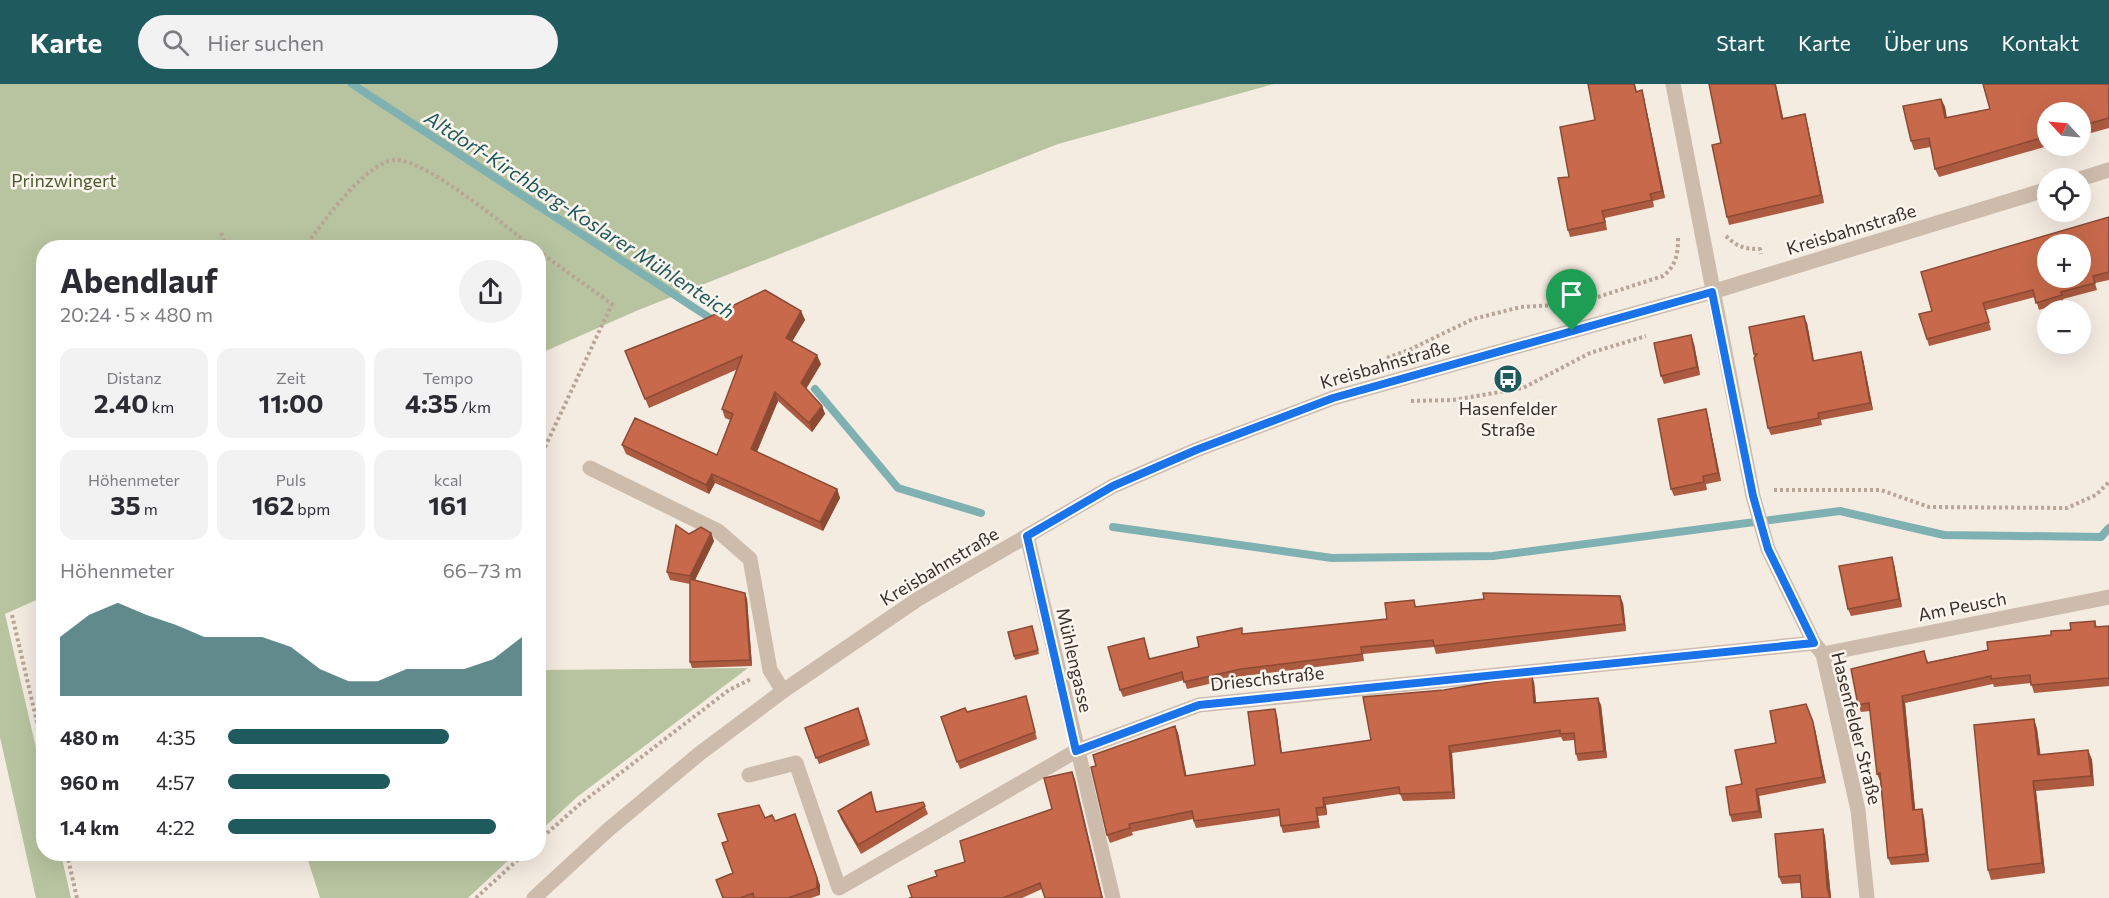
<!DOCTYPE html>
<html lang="de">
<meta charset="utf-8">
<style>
:root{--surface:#fff;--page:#f2f2f3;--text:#2b2b33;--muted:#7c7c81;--accent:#1f5a5e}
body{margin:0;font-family:Commissioner,sans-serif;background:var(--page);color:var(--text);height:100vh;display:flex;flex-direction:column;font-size:22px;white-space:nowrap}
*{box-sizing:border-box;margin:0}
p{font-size:20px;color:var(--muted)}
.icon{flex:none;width:33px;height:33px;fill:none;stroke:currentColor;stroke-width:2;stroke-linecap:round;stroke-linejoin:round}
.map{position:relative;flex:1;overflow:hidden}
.drawer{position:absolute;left:36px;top:156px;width:510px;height:621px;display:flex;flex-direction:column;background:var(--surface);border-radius:24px;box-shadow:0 6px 24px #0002}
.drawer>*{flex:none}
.needle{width:39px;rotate:296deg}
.buttons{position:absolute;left:2037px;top:18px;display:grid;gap:12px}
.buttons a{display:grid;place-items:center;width:54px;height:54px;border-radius:50%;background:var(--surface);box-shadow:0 6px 24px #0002;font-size:30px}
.pin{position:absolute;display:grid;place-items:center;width:51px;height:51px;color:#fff;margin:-62px -26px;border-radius:50% 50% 50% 0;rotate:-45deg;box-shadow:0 0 6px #0007}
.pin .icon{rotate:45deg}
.round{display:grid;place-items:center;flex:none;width:63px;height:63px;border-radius:32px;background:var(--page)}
.headline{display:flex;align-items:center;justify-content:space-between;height:102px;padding:0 24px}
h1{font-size:33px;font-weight:700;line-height:45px}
.stats{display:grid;grid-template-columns:repeat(3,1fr);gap:9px;height:102px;padding:6px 24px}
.stats div{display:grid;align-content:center;border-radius:15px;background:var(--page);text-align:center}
.stats b{font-size:26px;font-weight:700}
.stats small{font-size:16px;font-weight:400}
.stats p{font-size:16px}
.chart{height:168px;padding:12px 24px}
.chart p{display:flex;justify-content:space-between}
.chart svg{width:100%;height:108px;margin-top:6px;fill:var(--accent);opacity:.7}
ul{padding:0 24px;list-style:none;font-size:20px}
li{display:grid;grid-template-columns:96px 72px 1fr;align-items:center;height:45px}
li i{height:15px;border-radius:8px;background:var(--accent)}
header{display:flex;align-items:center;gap:36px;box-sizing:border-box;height:84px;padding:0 30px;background:var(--accent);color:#fff}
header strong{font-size:28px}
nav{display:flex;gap:33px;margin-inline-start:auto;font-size:21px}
.search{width:420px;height:54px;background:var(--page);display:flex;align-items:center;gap:15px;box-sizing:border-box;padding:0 21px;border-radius:33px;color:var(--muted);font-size:22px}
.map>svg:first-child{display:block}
</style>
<header>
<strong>Karte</strong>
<div class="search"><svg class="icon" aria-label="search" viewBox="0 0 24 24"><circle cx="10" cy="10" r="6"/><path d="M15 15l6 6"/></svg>Hier suchen</div>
<nav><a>Start</a><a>Karte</a><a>Über uns</a><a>Kontakt</a></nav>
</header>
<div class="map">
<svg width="2109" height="814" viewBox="0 0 2109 814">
<rect width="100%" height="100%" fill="#f4ebe1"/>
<path fill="#b8c4a0" d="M0 0H1274L1058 60 636 227 539 270 538 164H44L43 513 5 530 43 694 44 770H61L71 814H36L0 653Z
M748 584 577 713 539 748V586Z
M306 770H515L468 814H320Z"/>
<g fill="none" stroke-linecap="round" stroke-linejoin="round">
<path stroke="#7fb0b2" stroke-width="8" d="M352 0 716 238
M815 305 898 404 981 429
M1113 443 1332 474 1493 472 1840 427 1944 451 2101 453 2109 444"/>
<path stroke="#b9a596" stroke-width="4" stroke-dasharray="3 3" stroke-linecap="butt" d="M221 149 227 164
M1726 152C1737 163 1745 165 1760 165L1761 170
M304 164C321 141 366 77 395 76 426 75 506 143 534 164
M538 167 612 220 538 378
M1387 274 1411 265 1473 235 1521 223 1576 220 1663 192C1676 182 1678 170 1678 154
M1411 317 1453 316 1523 304 1590 269 1646 252
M1774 406H1881L1929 423 2067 424 2096 411 2109 398
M12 531 44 668
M538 757 580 720 729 606 751 595
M67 770 77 814
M476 814 524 770"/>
<path stroke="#cdbbac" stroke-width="15" d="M1673 0 1753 412 1768 465 1814 559 1823 570 1858 726 1867 814
M2080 95 2109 86
M590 384 718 447 750 475 770 586 783 607
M1027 452 1113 814
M1823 570 2109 513
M749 691 796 679 839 804 1076 667 1199 621 1814 559
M534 814 609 745 699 670 783 607 918 515 1113 402 1196 366 1333 314 1712 208 2048 105"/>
</g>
<path fill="#ac5a40" d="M1588 0H1635L1637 8 1642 6 1644 14 1665 114 1653 117 1654 123 1605 134 1607 146 1570 153 1568 146 1569 93 1595 36Z
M2109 0V44L2080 52V28H2048V62L1939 93 1935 85 1931 63 1914 66 1911 57 1941 15 1945 23 1947 34Z
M1805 30 1807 38 1824 119 1729 141 1727 133 1721 59 1783 34Z
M2109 133V196L2095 199 2097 206 2063 215 2064 218 2039 226 2035 213 1986 226 1991 246 1929 262 1927 255 1932 227Z
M801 227 805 236 792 257 821 280 806 305 822 322 825 330 812 348 778 317 757 368 837 405 840 414 823 447 715 399 709 410 626 370 622 361 717 371 730 336 725 334 722 325 738 285 649 324 625 267Z
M1807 239 1814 276 1863 275 1873 326 1821 336 1822 341 1771 351 1768 344 1754 270Z
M1691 251 1694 260 1700 291 1664 300 1661 292Z
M1706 325 1708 333 1721 397 1706 400 1707 406 1674 412 1671 405Z
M711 449 714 457 695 496 745 509 747 515 752 582 692 584 690 578V500L670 496 667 488 689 450Z
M1894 480 1902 523 1851 532 1848 525Z
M1414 516 1416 523 1623 519 1626 547 1436 570 1434 563 1363 570 1364 577 1244 592 1187 605 1184 596 1123 613 1120 606 1146 561 1150 575 1199 563 1244 550 1387 535Z
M2095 537 2097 543 2109 542V602L2034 609 2031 599 1994 603 1993 600 1905 619 1915 726 1922 725 1924 733 1929 778 1891 781 1888 774 1880 697 1877 690 1870 627 1861 628 1858 621 1927 575 1928 578 1988 566 2051 551Z
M1032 542 1039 570 1015 576 1014 572Z
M1534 598 1536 619 1601 621 1607 674 1578 677 1576 670 1575 656 1563 657 1561 653 1452 669 1455 715 1403 717 1400 710 1326 721 1327 731 1318 732 1320 744 1283 749 1281 742 1280 732 1196 744 1193 735 1132 748 1133 751 1110 759 1107 751 1096 682 1175 642 1178 649 1186 692 1255 681 1277 632 1282 669 1371 656Z
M1028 619 1037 655 960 685 941 633Z
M861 631 870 661 819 680 805 644Z
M2034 635 2037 645 2040 671 2088 666 2092 676 2094 702 2036 707 2045 789 1991 796 1988 786Z
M1815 645 1826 699 1759 712 1762 734 1732 738 1730 731 1742 700 1776 659Z
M1075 695 1042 805 1022 814H909L965 778 1052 725Z
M923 718 928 730 861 770 841 735 838 727 877 728Z
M765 734 775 737 820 801V811L811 814H723L733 789 728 757Z
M1823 745 1825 753 1831 814H1802L1800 799 1782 800 1779 793Z"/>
<path fill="#8c4a34" d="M1775 0H1776L1785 42 1782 35Z
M1642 6 1644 14 1665 114 1662 107Z
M1941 15 1945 23 1948 43 1945 34Z
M1805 30 1807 38 1824 119 1821 111Z
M801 227 805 236 789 263 786 254Z
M1804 232 1807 239 1815 284 1813 277Z
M1691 251 1694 260 1700 291 1697 283Z
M1861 268 1863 275 1873 326 1870 319Z
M817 271 821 280 804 308 801 299Z
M775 308 778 317 754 374 751 365Z
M822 322 825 330 812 348 809 339Z
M1706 325 1708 333 1721 397 1718 389Z
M712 390 715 399 709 410 706 401Z
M837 405 840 414 823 447 820 438Z
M711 449 714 457 693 500 690 492Z
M1892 473 1894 480 1902 523 1899 515Z
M745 509 747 515 752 582 750 576Z
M1620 512 1623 519 1626 547 1624 540Z
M1532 591 1534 598 1537 627 1534 619Z
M1902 612 1905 619 1916 734 1913 726Z
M1598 614 1601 621 1607 674 1604 667Z
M1275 625 1277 632 1283 677 1281 669Z
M2034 635 2037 645 2042 681 2038 671Z
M1813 638 1815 645 1826 699 1823 693Z
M1175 642 1178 649 1188 699 1185 692Z
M1449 662 1452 669 1455 715 1453 708Z
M2088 666 2092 676 2094 702 2091 692Z
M1072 688 1075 695 1103 814H1102Z
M2033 697 2036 707 2045 789 2042 779Z
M1756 705 1759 712 1762 734 1759 727Z
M1323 714 1326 721 1327 731 1324 723Z
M1922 725 1924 733 1929 778 1926 770Z
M795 730 820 801V811L817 804Z
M1823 745 1825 753 1831 814H1830L1827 803Z"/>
<path fill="#c8694b" stroke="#8c4a34" stroke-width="1.5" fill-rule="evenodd" d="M1588 0H1634L1636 8 1642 6 1662 107 1650 110 1652 116 1602 127 1605 138 1568 146 1558 94 1569 93 1560 43 1595 36Z
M1709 0H1775L1782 35 1805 30 1821 111 1727 133 1712 61 1721 59Z
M1983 0H2109V34L2080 42V28H2048V52L1935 85 1929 54 1911 57 1903 22 1941 15 1945 34 1990 25Z
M2109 133V188L2093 192 2095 199 2061 208 2062 211 2036 219 2033 206 1983 219 1989 238 1927 255 1919 230 1932 227 1921 188ZM2048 160H2080V194H2048Z
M765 206 801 227 786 254 817 271 801 299 822 322 809 339 775 308 751 365 837 405 820 438 712 390 706 401 622 361 635 334 717 371 733 330 722 325 742 272 645 315 625 267 703 236Z
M1804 232 1813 277 1861 268 1870 319 1818 329 1819 334 1768 344 1754 274 1757 270H1754L1749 243Z
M1691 251 1697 283 1661 292 1654 259Z
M1706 325 1718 389 1703 392 1704 398 1671 405 1658 335Z
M676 441 689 450 701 443 711 449 690 492 667 488Z
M1892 473 1899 515 1848 525 1839 482Z
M690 495 745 509 750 576 690 578Z
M1483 509 1620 512 1624 540 1434 562 1433 556 1361 563 1362 570 1241 585 1184 598 1182 588 1120 606 1108 563 1144 554 1149 575 1199 563 1197 553 1242 544V550L1387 535 1385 519 1414 516 1415 523 1484 515Z
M2095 537V543L2109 542V594L2031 601 2030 591 1991 595V592L1902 612 1913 726 1922 725 1926 770 1888 774 1880 689 1877 690 1869 619 1858 621 1851 585 1924 567 1927 579 1988 566 1987 558 2051 551V547L2071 546 2070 539Z
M1032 542 1038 566 1014 572 1008 548Z
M1532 591 1534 619 1598 614 1604 667 1576 670 1574 649 1560 650V646L1449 662 1453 708 1400 710 1399 703 1323 714 1324 723 1316 724 1318 737 1281 742 1279 725 1194 737 1192 727 1129 740 1130 744 1107 751 1091 683 1096 682 1093 671 1175 642 1185 692 1255 681 1248 628 1275 625 1281 669 1371 656 1363 613 1444 606Z
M1026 612 1035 648 957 678 941 633 965 624 967 628Z
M1806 620 1813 638 1823 693 1756 705 1759 727 1730 731 1726 703 1742 700 1735 666 1776 659 1770 627Z
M858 624 867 655 816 674 805 644Z
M2034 635 2038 671 2088 666 2091 692 2033 697 2042 779 1988 786 1974 641Z
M1072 688 1102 814H1045L1040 799 1003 814H909L912 813 908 802 937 792 935 787 965 778 960 757 1052 725 1044 694Z
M871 708 876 728 923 718 925 722 858 761 838 727Z
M759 721 765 734 772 731 775 737 795 730 817 794V804L788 814H754L753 809 740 814H723L716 796 733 789 722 759 728 757 718 730Z
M1823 745 1827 803 1830 814H1802L1800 791 1779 793 1775 750Z"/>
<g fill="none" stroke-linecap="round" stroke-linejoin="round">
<g stroke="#fff" stroke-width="12">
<path id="route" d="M1712 208 1753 412 1768 465 1814 559 1199 621 1076 667 1027 452 1113 402 1196 366 1333 314Z"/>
</g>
<use href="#route" stroke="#1a73e8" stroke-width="8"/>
</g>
<defs>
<g id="bus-disc" transform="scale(1.5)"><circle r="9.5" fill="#1f5a5e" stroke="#fbf5ee"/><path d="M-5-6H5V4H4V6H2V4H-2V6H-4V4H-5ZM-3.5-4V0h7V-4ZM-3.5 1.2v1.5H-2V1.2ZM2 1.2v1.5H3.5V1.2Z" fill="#fff"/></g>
</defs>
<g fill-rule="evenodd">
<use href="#bus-disc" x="1508" y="295"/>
</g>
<g text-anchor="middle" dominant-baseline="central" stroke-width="5" stroke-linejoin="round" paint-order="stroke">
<g font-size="18" fill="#4a5a2e" stroke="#fbf5ee">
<text x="64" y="96">Prinzwingert</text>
</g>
<g font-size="18" fill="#3b302b" stroke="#fbf5ee">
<text transform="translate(1851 145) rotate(-17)">Kreisbahnstraße</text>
<text transform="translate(1385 280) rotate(-16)">Kreisbahnstraße</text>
<text transform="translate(939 482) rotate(-31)">Kreisbahnstraße</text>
<text transform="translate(1962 522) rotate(-11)">Am Peusch</text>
<text transform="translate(1075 576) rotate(77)">Mühlengasse</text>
<text transform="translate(1267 594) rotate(-6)">Drieschstraße</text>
<text transform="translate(1857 644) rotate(76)">Hasenfelder Straße</text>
</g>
<g font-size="18" fill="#3b302b" stroke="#fbf5ee">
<text x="1508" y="324">Hasenfelder<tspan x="1508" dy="21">Straße</tspan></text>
</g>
<g font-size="20" font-style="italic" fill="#1f5a5e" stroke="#fbf5ee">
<text transform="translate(580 130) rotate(33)">Altdorf-Kirchberg-Koslarer Mühlenteich</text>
</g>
</g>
</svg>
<div class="buttons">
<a><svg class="needle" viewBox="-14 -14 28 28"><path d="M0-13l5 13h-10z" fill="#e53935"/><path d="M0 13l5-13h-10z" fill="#7c7c81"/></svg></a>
<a><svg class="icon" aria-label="locate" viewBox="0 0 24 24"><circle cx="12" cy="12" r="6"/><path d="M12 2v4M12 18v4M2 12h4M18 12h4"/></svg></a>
<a>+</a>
<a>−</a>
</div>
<div class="pin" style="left:1572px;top:247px;background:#1e9e55"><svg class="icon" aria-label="arrive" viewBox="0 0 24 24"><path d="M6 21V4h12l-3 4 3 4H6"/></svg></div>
<section class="drawer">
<div class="headline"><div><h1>Abendlauf</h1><p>20:24 · 5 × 480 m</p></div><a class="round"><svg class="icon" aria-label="share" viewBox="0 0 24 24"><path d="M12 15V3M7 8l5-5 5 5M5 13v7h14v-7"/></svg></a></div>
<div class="stats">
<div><p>Distanz</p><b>2.40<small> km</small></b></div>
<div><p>Zeit</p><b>11:00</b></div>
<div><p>Tempo</p><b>4:35<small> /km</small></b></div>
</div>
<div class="stats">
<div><p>Höhenmeter</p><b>35<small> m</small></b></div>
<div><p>Puls</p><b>162<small> bpm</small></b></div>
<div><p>kcal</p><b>161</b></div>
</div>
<div class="chart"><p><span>Höhenmeter</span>66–73 m</p>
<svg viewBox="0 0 160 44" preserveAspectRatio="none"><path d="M0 44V20L10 11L20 6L30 11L40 15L50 20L60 20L70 20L80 24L90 33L100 38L110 38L120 33L130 33L140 33L150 29L160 20V44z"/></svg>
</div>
<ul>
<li><b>480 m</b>4:35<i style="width:75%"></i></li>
<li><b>960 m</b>4:57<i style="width:55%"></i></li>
<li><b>1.4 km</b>4:22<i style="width:91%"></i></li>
</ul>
</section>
</div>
